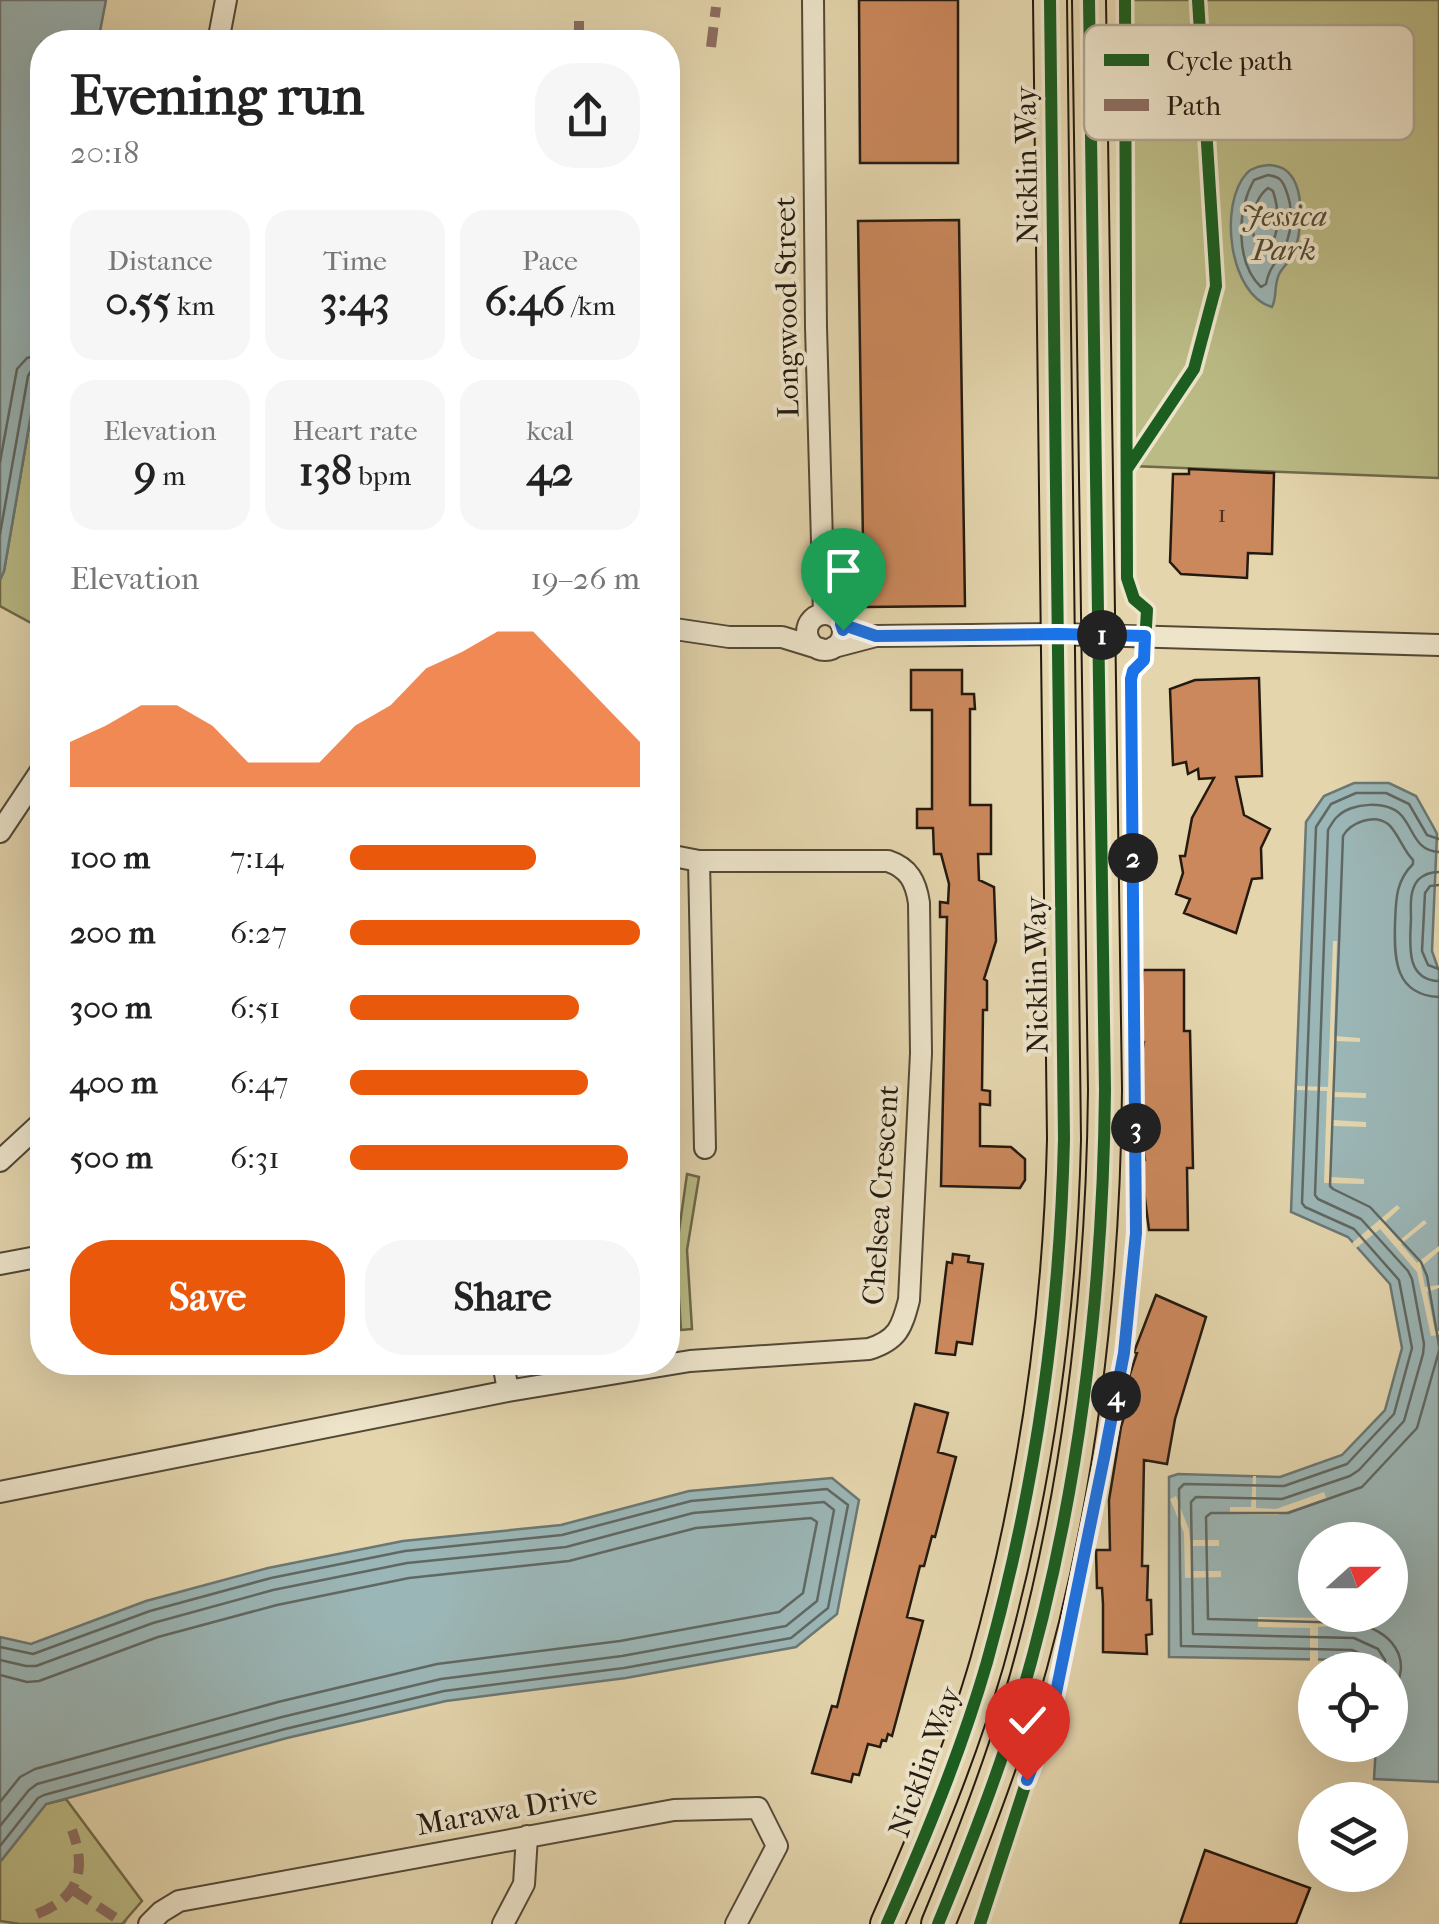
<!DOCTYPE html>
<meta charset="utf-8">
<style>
:root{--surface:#fff;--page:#f6f6f6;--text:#222;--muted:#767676;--accent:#ea580c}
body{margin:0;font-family:"IM FELL French Canon",serif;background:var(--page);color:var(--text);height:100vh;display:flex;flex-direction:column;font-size:38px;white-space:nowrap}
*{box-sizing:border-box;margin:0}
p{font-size:32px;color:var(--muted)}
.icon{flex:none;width:55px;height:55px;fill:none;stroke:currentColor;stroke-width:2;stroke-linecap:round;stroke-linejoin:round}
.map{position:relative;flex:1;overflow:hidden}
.side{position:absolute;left:30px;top:30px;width:650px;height:1345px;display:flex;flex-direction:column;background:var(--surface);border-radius:40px;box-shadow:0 10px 40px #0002}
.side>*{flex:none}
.needle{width:65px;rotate:69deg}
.buttons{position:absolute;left:1298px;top:1522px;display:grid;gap:20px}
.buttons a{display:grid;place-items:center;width:110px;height:110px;border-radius:50%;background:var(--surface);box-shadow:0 10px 40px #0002;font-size:50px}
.pin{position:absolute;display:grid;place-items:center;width:85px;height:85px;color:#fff;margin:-102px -42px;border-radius:50% 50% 50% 0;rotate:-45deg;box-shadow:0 0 10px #0007}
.pin .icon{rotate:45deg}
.km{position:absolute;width:50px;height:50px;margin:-25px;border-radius:50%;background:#222;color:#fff;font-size:28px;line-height:50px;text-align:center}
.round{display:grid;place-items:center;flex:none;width:105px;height:105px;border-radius:40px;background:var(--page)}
.summary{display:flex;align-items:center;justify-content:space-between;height:170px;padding:0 40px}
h1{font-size:55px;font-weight:800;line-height:75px}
.metrics{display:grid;grid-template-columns:repeat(3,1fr);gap:15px;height:170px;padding:10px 40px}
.metrics div{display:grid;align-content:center;border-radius:25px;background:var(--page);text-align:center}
.metrics b{font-size:42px;font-weight:800}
.metrics small{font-size:28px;font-weight:400}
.metrics p{font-size:28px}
.chart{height:280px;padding:20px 40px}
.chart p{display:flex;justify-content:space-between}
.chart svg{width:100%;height:180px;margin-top:10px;fill:var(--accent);opacity:.7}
.cta{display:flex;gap:20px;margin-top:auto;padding:20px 40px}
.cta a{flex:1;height:115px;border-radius:40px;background:var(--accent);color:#fff;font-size:40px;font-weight:800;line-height:115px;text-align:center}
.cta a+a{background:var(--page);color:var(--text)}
ul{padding:0 40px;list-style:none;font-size:32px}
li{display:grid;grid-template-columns:160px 120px 1fr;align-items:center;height:75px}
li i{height:25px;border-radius:12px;background:var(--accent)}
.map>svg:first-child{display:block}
</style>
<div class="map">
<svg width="1439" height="1924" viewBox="0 0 1439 1924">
<rect width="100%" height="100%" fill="#e4d5ad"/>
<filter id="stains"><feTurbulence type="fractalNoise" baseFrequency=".002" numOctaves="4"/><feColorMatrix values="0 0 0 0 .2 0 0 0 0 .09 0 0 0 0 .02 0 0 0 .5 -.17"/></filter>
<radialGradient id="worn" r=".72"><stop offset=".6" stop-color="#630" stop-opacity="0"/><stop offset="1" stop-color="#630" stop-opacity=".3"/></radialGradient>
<path fill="#bbbb85" stroke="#706a4a" stroke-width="2.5" d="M1125 0H1439V478L1132 466Z
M38 374 42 375V629L0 606V580L4 571Z
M668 877 673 882 676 891 678 953H668Z
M687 1174 699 1177 687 1250 692 1329 681 1330 676 1252Z
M66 1799 142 1901 122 1924H20L0 1921V1862L46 1804Z"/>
<path fill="#9bb6b6" stroke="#6b7874" stroke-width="2.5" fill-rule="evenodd" d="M0 0H106L98 42H42V351L4 571 0 580Z
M1269 165C1273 165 1281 167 1284 169 1307 184 1303 237 1291 258 1287 265 1280 269 1278 277 1274 288 1277 297 1272 307 1229 295 1218 204 1247 173 1253 167 1261 166 1269 165Z
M1354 783H1389L1416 796 1434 828 1437 834 1432 951 1439 971V1782L1374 1779 1376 1745H1390V1670H1371L1351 1660 1169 1657V1477L1178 1474 1280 1477 1342 1455 1385 1410 1402 1348 1390 1284 1348 1237 1291 1212 1306 822 1324 796ZM1315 1540H1390V1615H1315Z
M832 1478 859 1500 837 1614 796 1647 626 1678 446 1701 287 1738 46 1804 0 1862V1637L31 1644 146 1601 268 1568 403 1541 561 1525 689 1491Z"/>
<path fill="#e4d5ad" d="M1333 941H1337L1334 1036 1360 1038V1042L1335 1041 1334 1092 1366 1093V1098L1333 1097 1332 1120 1366 1122V1127L1333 1126 1331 1177 1364 1179V1184L1324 1183 1327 1091 1297 1090V1086L1328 1087Z
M1397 1205 1400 1208 1384 1223 1399 1241 1424 1220 1427 1223 1401 1244 1417 1263 1439 1246V1251L1421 1267 1425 1287 1439 1285V1288L1427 1292 1435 1331H1439V1335L1431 1336 1417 1272 1380 1229 1356 1248 1352 1243Z
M1253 1476H1256V1508L1276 1509 1324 1492 1326 1498 1277 1515 1230 1514V1507H1251Z
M1176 1496 1189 1530 1190 1540H1219V1546H1191V1571H1221V1577L1185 1578 1184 1533 1170 1499Z
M1258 1617 1332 1618 1331 1626 1318 1627V1661H1310V1628L1258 1627Z"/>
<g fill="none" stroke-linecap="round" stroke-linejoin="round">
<path stroke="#606863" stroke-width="2.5" d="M1268 175C1279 177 1282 179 1286 190 1294 211 1293 235 1280 255 1273 267 1269 269 1266 284L1261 287C1235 262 1237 210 1254 180Z
M1268 188 1273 191C1280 213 1281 240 1262 254 1248 237 1250 202 1268 188Z
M0 462 17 369 27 358 42 354
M0 534 28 376 33 368 42 367
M1439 872C1430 872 1424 874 1418 880 1409 891 1411 906 1411 919 1410 944 1405 980 1439 981
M1439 885 1430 886 1425 893 1422 951 1428 965 1439 969
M1439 997C1395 995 1394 959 1395 924 1396 901 1395 882 1413 864V860C1403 850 1397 831 1388 824 1374 813 1350 823 1343 836L1330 1186 1333 1189 1370 1207 1421 1262 1427 1276 1439 1345
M0 1647 33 1654 150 1611 271 1578 405 1551 562 1535 691 1501 827 1489 848 1505 828 1608 791 1638 624 1668 444 1691 285 1729 44 1795 38 1798 0 1846
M0 1660 26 1666H36L153 1623 273 1590 407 1563 566 1547 693 1513 824 1502 834 1510 817 1601 786 1626 622 1656 441 1679 282 1717 37 1784 29 1790 0 1826
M1373 1670 1370 1658 1352 1650 1181 1646 1179 1489 1184 1484 1284 1486 1347 1464 1394 1414 1412 1348 1399 1280 1354 1229 1305 1207 1302 1203 1316 827 1331 804 1356 793H1386L1409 804 1427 835 1439 839
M1386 1670 1385 1660 1378 1649 1354 1638 1193 1634 1191 1502 1196 1497 1282 1499 1350 1476 1359 1470 1404 1421 1423 1354 1424 1344 1412 1279 1408 1271 1361 1219 1318 1199 1315 1195 1328 830C1329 828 1335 818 1337 817 1351 802 1388 800 1402 816 1415 832 1415 850 1439 852
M0 1675 27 1682 39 1681 158 1637 277 1605 409 1578 569 1561 696 1528 811 1518 817 1522 803 1593 779 1612 620 1641 437 1664 278 1702 35 1769 20 1777 0 1802
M1390 1695C1417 1660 1390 1628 1352 1623L1208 1619 1206 1517 1211 1513H1288L1362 1487 1417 1428 1439 1351"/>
</g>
<path fill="#ca885c" stroke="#241a10" stroke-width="2.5" d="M859 0H958V163H860Z
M959 220 965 606 864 607 858 221Z
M1189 469 1274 473 1272 554 1248 553 1247 578 1181 574 1170 562 1173 474H1189Z
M911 670H962V694H974L975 709H970V805H991V854H978L979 880 994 887 996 941 984 979 987 981V1010H983L982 1090 990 1091V1105L980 1104V1146L1011 1147 1025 1159V1180L1020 1188 941 1186 947 917H940V902L948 903 949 884 941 854H934L933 828H917V809H932V710H911Z
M1259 678 1262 776 1236 777 1244 815 1270 829 1261 848 1262 878 1252 879 1236 933 1184 913 1190 899 1176 894 1183 873 1180 856H1185L1192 818 1214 778 1199 779 1198 769 1188 774 1186 762 1173 765 1170 689 1195 680Z
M1143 970H1184V1031H1190L1193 1168H1187L1188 1230H1149L1140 1160H1145L1139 1106 1140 1065 1144 1042 1138 1041Z
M953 1254 969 1256 968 1262 983 1264 972 1344 957 1342 955 1355 936 1353 947 1262 952 1263Z
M1156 1295 1206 1317 1175 1419 1167 1464 1144 1460 1142 1566H1148L1147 1600H1151L1152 1634 1146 1635 1147 1654 1103 1652V1604L1102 1588H1097L1096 1550H1110L1109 1500 1121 1427 1127 1407 1123 1406 1130 1374 1137 1353 1134 1352Z
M915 1404 948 1413 938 1452 956 1457 935 1537 932 1536 924 1566H920L907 1617 923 1621 892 1736 888 1734 886 1741 882 1740 880 1747 868 1744 859 1775 853 1774 851 1782 812 1773 832 1706 837 1707Z
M1205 1850 1310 1888 1296 1924H1180Z"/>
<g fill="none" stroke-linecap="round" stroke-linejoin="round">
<g stroke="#544937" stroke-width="24">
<path id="minor" d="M813 0 816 327 824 614
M218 42 226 0
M807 632a18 18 0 1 1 36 0a18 18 0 1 1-36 0Z
M668 628 729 637H782L821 649
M834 647 876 636 1058 634 1439 645
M0 832 42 769
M699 861 705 1148
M0 1161 42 1122
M0 1264 42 1256
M503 1362 508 1391
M0 1492 508 1391 690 1361 869 1349C898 1340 902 1327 909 1300L921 1053 919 903C916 882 909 868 888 861H699L668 855
M149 1924 161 1912 179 1901 674 1810 758 1808 777 1846 736 1924
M503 1924 524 1884 527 1836"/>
</g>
<g stroke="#241a10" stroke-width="36">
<path id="trunk" d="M887 1924C925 1839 961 1752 987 1662 1035 1491 1060 1317 1064 1139L1050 0
M938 1924C967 1854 995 1783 1017 1711 1078 1509 1103 1300 1105 1090L1089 0"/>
</g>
<use href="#minor" stroke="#ede4ca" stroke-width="20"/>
<use href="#trunk" stroke="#e4d5ad" stroke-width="32"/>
<path stroke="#8d6e63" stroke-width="10" stroke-dasharray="20 10" stroke-linecap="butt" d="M579 41V20
M711 47 716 7
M73 1890 125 1924
M37 1914C79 1897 87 1871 72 1830"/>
<g stroke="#ede4ca" stroke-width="19">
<path id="cycleway" d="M1127 469 1194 369 1216 286 1198 0
M887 1924C925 1839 961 1752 987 1662 1035 1491 1060 1317 1064 1139L1050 0
M938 1924C967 1854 995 1783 1017 1711 1078 1509 1103 1300 1105 1090L1089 0
M980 1924 1027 1780 1050 1722 1124 1353 1136 1233 1131 679 1133 671 1144 660 1147 610 1134 599 1127 578 1125 0"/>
</g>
<use href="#cycleway" stroke="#1b5e20" stroke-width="12"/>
</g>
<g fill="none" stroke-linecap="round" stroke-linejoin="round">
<g stroke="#fff" stroke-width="20">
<path id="route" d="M843 630 841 624 876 636 1058 634 1145 636 1144 660 1133 671 1131 679 1136 1233 1124 1353 1104 1458 1050 1722 1027 1780"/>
</g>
<use href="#route" stroke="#1a73e8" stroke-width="12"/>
</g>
<g text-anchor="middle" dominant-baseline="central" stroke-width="8" stroke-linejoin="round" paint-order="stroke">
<g font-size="25" fill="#4e3623">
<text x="1222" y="513">1</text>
</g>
<g font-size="30" fill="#241a10" stroke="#ede4ca">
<text transform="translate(1027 165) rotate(-91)">Nicklin Way</text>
<text transform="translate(787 307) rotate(-91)">Longwood Street</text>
<text transform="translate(1037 975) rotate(-91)">Nicklin Way</text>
<text transform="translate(881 1195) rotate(-86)">Chelsea Crescent</text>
<text transform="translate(925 1762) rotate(-70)">Nicklin Way</text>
<text transform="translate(507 1810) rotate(-10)">Marawa Drive</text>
</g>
<g font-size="30" font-style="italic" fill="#514a33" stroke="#ede4ca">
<text x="1284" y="216">Jessica<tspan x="1284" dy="34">Park</tspan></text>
</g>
</g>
<rect x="1084" y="25" width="330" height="115" rx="15" fill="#ede4ca" stroke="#b1a792" stroke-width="2.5"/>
<rect x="1104" y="54" width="45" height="12" fill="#1b5e20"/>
<rect x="1104" y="99" width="45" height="12" fill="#8d6e63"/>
<g font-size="28" fill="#241a10">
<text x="1166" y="70">Cycle path</text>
<text x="1166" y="115">Path</text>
</g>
<rect width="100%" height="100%" filter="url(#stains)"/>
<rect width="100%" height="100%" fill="url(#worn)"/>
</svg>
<div class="buttons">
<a><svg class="needle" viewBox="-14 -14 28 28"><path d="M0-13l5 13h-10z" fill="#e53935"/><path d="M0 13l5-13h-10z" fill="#767676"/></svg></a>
<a><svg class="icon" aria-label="locate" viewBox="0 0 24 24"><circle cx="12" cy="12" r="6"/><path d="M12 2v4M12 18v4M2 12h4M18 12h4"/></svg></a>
<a><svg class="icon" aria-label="layers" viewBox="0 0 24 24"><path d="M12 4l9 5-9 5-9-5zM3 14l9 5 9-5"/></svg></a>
</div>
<div class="pin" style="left:843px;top:630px;background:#1e9e55"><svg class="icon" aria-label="arrive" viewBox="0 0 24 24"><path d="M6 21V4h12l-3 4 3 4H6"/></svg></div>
<div class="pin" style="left:1027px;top:1780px;background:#d93025"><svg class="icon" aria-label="check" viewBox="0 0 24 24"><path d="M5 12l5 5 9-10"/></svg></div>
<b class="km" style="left:1102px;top:635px">1</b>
<b class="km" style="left:1133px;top:858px">2</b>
<b class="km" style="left:1136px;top:1128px">3</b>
<b class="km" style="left:1116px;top:1396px">4</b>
<section class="side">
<div class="summary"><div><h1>Evening run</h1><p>20:18</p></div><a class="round"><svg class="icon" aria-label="share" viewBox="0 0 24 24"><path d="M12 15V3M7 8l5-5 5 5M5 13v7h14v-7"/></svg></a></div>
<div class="metrics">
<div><p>Distance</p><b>0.55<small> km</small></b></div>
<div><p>Time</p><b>3:43</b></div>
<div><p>Pace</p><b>6:46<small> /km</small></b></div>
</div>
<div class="metrics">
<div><p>Elevation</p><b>9<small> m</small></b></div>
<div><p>Heart rate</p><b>138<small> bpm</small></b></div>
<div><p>kcal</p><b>42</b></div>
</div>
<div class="chart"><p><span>Elevation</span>19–26 m</p>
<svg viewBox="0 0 160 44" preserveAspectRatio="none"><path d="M0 44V33L10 29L20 24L30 24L40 29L50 38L60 38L70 38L80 29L90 24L100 15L110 11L120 6L130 6L140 15L150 24L160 33V44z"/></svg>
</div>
<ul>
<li><b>100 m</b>7:14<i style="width:64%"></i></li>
<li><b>200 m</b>6:27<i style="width:100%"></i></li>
<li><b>300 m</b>6:51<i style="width:79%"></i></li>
<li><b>400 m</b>6:47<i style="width:82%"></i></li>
<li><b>500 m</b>6:31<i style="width:96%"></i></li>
</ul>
<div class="cta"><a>Save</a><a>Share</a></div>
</section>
</div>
